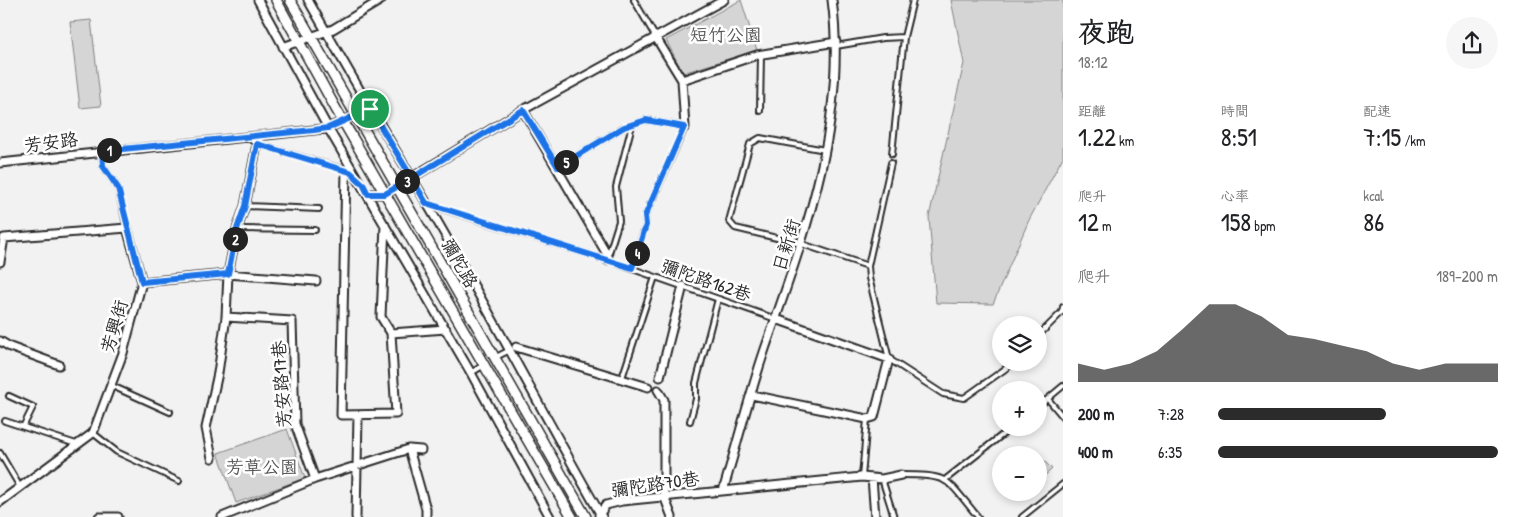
<!DOCTYPE html>
<html lang="zh-TW">
<meta charset="utf-8">
<style>
:root{--surface:#fff;--page:#f6f6f6;--text:#202124;--muted:#757577;--accent:#2b2b2b}
body{margin:0;font-family:"Patrick Hand","LXGW WenKai TC",sans-serif;background:var(--page);color:var(--text);height:100vh;display:flex;flex-direction:column;font-size:19px;white-space:nowrap}
*{box-sizing:border-box;margin:0}
p{font-size:16px;color:var(--muted)}
.icon{flex:none;width:28px;height:28px;fill:none;stroke:currentColor;stroke-width:2;stroke-linecap:round;stroke-linejoin:round}
.map{position:relative;flex:1;overflow:hidden}
.panel{display:flex;flex-direction:column;background:var(--surface);width:450px}
.panel>*{flex:none}
.buttons{position:absolute;left:992px;top:316px;display:grid;gap:10px}
.buttons a{display:grid;place-items:center;width:55px;height:55px;border-radius:50%;background:var(--surface);box-shadow:0 2px 8px #0003;font-size:25px}
.pin{position:absolute;display:grid;place-items:center;width:42px;height:42px;color:#fff;margin:-21px;border:2px solid #fff;border-radius:50%;box-shadow:0 1px 5px #0007}
.km{position:absolute;width:25px;height:25px;margin:-12px;border-radius:50%;background:#222;color:#fff;font-size:14px;line-height:25px;text-align:center}
.round{display:grid;place-items:center;flex:none;width:52px;height:52px;border-radius:26px;background:var(--page)}
.summary{display:flex;align-items:center;justify-content:space-between;height:85px;padding:0 15px}
h1{font-size:28px;font-weight:600;line-height:38px}
.stats{display:grid;grid-template-columns:repeat(3,1fr);gap:8px;height:85px;padding:5px 15px}
.stats div{display:grid;align-content:center}
.stats b{font-size:25px;font-weight:600}
.stats small{font-size:14px;font-weight:400}
.stats p{font-size:14px}
.chart{height:140px;padding:10px 15px}
.chart p{display:flex;justify-content:space-between}
.chart svg{width:100%;height:90px;margin-top:5px;fill:var(--accent);opacity:.7}
ul{padding:0 15px;list-style:none;font-size:16px}
li{display:grid;grid-template-columns:80px 60px 1fr;align-items:center;height:38px}
li i{height:12px;border-radius:6px;background:var(--accent)}
main{display:flex;flex:1;min-height:0}
.map>svg:first-child{display:block}
</style>
<main>
<div class="map">
<svg width="1063" height="517" viewBox="0 0 1063 517">
<rect width="100%" height="100%" fill="#f2f2f2"/>
<filter id="ink" filterUnits="userSpaceOnUse"><feTurbulence type="fractalNoise" baseFrequency=".02" numOctaves="2"/><feDisplacementMap in="SourceGraphic" scale="10" xChannelSelector="R" yChannelSelector="G"/><feConvolveMatrix kernelMatrix="1 2 1 2 8 2 1 2 1" color-interpolation-filters="sRGB"/></filter>
<g filter="url(#ink)">
<path fill="#d5d5d5" stroke="#808080" d="M741 0 757 50 683 73 666 40Z
M951 0H1063V157L1029 220 993 304 936 303 929 217 964 63Z
M91 20 101 106 80 108 70 22Z
M287 429 305 478 236 503 218 453Z
M1039 456 1052 469 1039 481Z"/>
<g fill="none" stroke-linecap="round" stroke-linejoin="round">
<g stroke="#2b2b2b" stroke-width="8">
<path id="service" d="M634 0 655 36
M836 46 883 38 904 37
M760 111 761 55
M248 138 257 144 346 170 354 176
M825 150 760 138 750 144 729 221 735 228 802 244 868 266
M102 153 103 166 118 188 127 228
M892 154 904 37 913 0
M891 163 868 266 869 278 889 359 943 394 964 398 1015 362
M558 167 624 127 646 120 685 127 645 216 646 225 631 268
M427 204 607 260 776 319
M245 206 319 209
M237 229 315 230
M608 256 619 221 616 187 632 125
M1039 335 1062 312 1063 307
M496 357 510 350
M471 373 484 365
M622 378 655 277
M110 385 170 412
M9 396 33 407 23 427
M1048 399 1063 417
M1039 406 1063 386
M5 421 76 444
M690 421 696 399V383L718 299
M93 433 117 452 179 481
M0 453 20 487
M901 475C952 475 946 479 978 517
M862 477 867 419
M882 479 894 517
M946 479 1011 428
M1022 517 1063 484"/>
</g>
<g stroke="#2b2b2b" stroke-width="11">
<path id="minor" d="M258 0 328 128 471 373 550 517
M308 0C342 60 377 120 413 180 479 290 538 405 602 517
M655 36 682 80 757 55 836 42
M283 47 333 29 381 0
M682 80 685 127
M523 110 608 256 607 260
M0 163 314 130 328 128 370 109
M346 170 341 415 396 414 391 333 446 329
M368 194H385L523 110 724 0
M385 225 381 317 391 333
M0 262 4 238 127 228 142 282 123 353 93 433 0 502
M142 282 228 274 316 281
M226 317 292 321 295 424 315 479
M0 341 10 347 59 365
M516 347 648 387
M660 377 683 286
M658 390 664 400V496L672 517
M752 395 867 419 874 417 889 359 776 319
M421 450 409 449 426 509V517
M212 458 206 428 218 373 226 317 228 274 237 229 245 206 257 144
M872 478 875 517
M723 491C737 444 749 396 765 349 804 237 848 121 832 0
M599 515 606 505 622 501 862 477 882 479 901 475
M99 517H118
M222 517 315 479 409 449
M356 517 358 415"/>
</g>
<g stroke="#2b2b2b" stroke-width="12">
<path id="tertiary" d="M276 0 336 109 572 517
M290 0 586 517"/>
</g>
<use href="#service" stroke="#fff" stroke-width="4"/>
<use href="#minor" stroke="#fff" stroke-width="7"/>
<use href="#tertiary" stroke="#fff" stroke-width="9"/>
</g>
</g>
<g fill="none" stroke-linecap="round" stroke-linejoin="round" filter="url(#ink)">
<g stroke="#fff" stroke-width="10">
<path id="route" d="M370 109 328 128 314 130 102 151 103 166 118 188 142 282 228 274 237 229 245 206 257 144 350 172 363 184 368 194H385L412 178 426 203 632 268 646 225 645 216 684 127 646 120 624 127 558 167 523 110 412 178 370 109"/>
</g>
<use href="#route" stroke="#1a73e8" stroke-width="6"/>
</g>
<g text-anchor="middle" dominant-baseline="central" stroke-width="5" stroke-linejoin="round" paint-order="stroke">
<g font-size="18" fill="#565656" stroke="#fff">
<text x="726" y="34">短竹公園</text>
<text x="262" y="466">芳草公園</text>
</g>
<g font-size="18" fill="#2b2b2b" stroke="#fff">
<text transform="translate(51 142) rotate(-7)">芳安路</text>
<text transform="translate(786 245) rotate(-73)">日新街</text>
<text transform="translate(460 263) rotate(60)">彌陀路</text>
<text transform="translate(706 280) rotate(19)">彌陀路162巷</text>
<text transform="translate(114 326) rotate(-74)">芳興街</text>
<text transform="translate(281 384) rotate(-94)">芳安路17巷</text>
<text transform="translate(655 484) rotate(-8)">彌陀路70巷</text>
</g>
</g>
</svg>
<div class="buttons">
<a><svg class="icon" aria-label="layers" viewBox="0 0 24 24"><path d="M12 4l9 5-9 5-9-5zM3 14l9 5 9-5"/></svg></a>
<a>+</a>
<a>−</a>
</div>
<div class="pin" style="left:370px;top:109px;background:#1e9e55"><svg class="icon" aria-label="arrive" viewBox="0 0 24 24"><path d="M6 21V4h12l-3 4 3 4H6"/></svg></div>
<b class="km" style="left:109px;top:150px">1</b>
<b class="km" style="left:235px;top:239px">2</b>
<b class="km" style="left:407px;top:181px">3</b>
<b class="km" style="left:637px;top:253px">4</b>
<b class="km" style="left:566px;top:162px">5</b>
</div>
<section class="panel">
<div class="summary"><div><h1>夜跑</h1><p>18:12</p></div><a class="round"><svg class="icon" aria-label="share" viewBox="0 0 24 24"><path d="M12 15V3M7 8l5-5 5 5M5 13v7h14v-7"/></svg></a></div>
<div class="stats">
<div><p>距離</p><b>1.22<small> km</small></b></div>
<div><p>時間</p><b>8:51</b></div>
<div><p>配速</p><b>7:15<small> /km</small></b></div>
</div>
<div class="stats">
<div><p>爬升</p><b>12<small> m</small></b></div>
<div><p>心率</p><b>158<small> bpm</small></b></div>
<div><p>kcal</p><b>86</b></div>
</div>
<div class="chart"><p><span>爬升</span>189–200 m</p>
<svg viewBox="0 0 160 44" preserveAspectRatio="none"><path d="M0 44V35L10 38L20 35L30 29L40 18L50 6L60 6L70 12L80 21L90 23L100 26L110 29L120 35L130 38L140 35L150 35L160 35V44z"/></svg>
</div>
<ul>
<li><b>200 m</b>7:28<i style="width:60%"></i></li>
<li><b>400 m</b>6:35<i style="width:100%"></i></li>
</ul>
</section>
</main>
